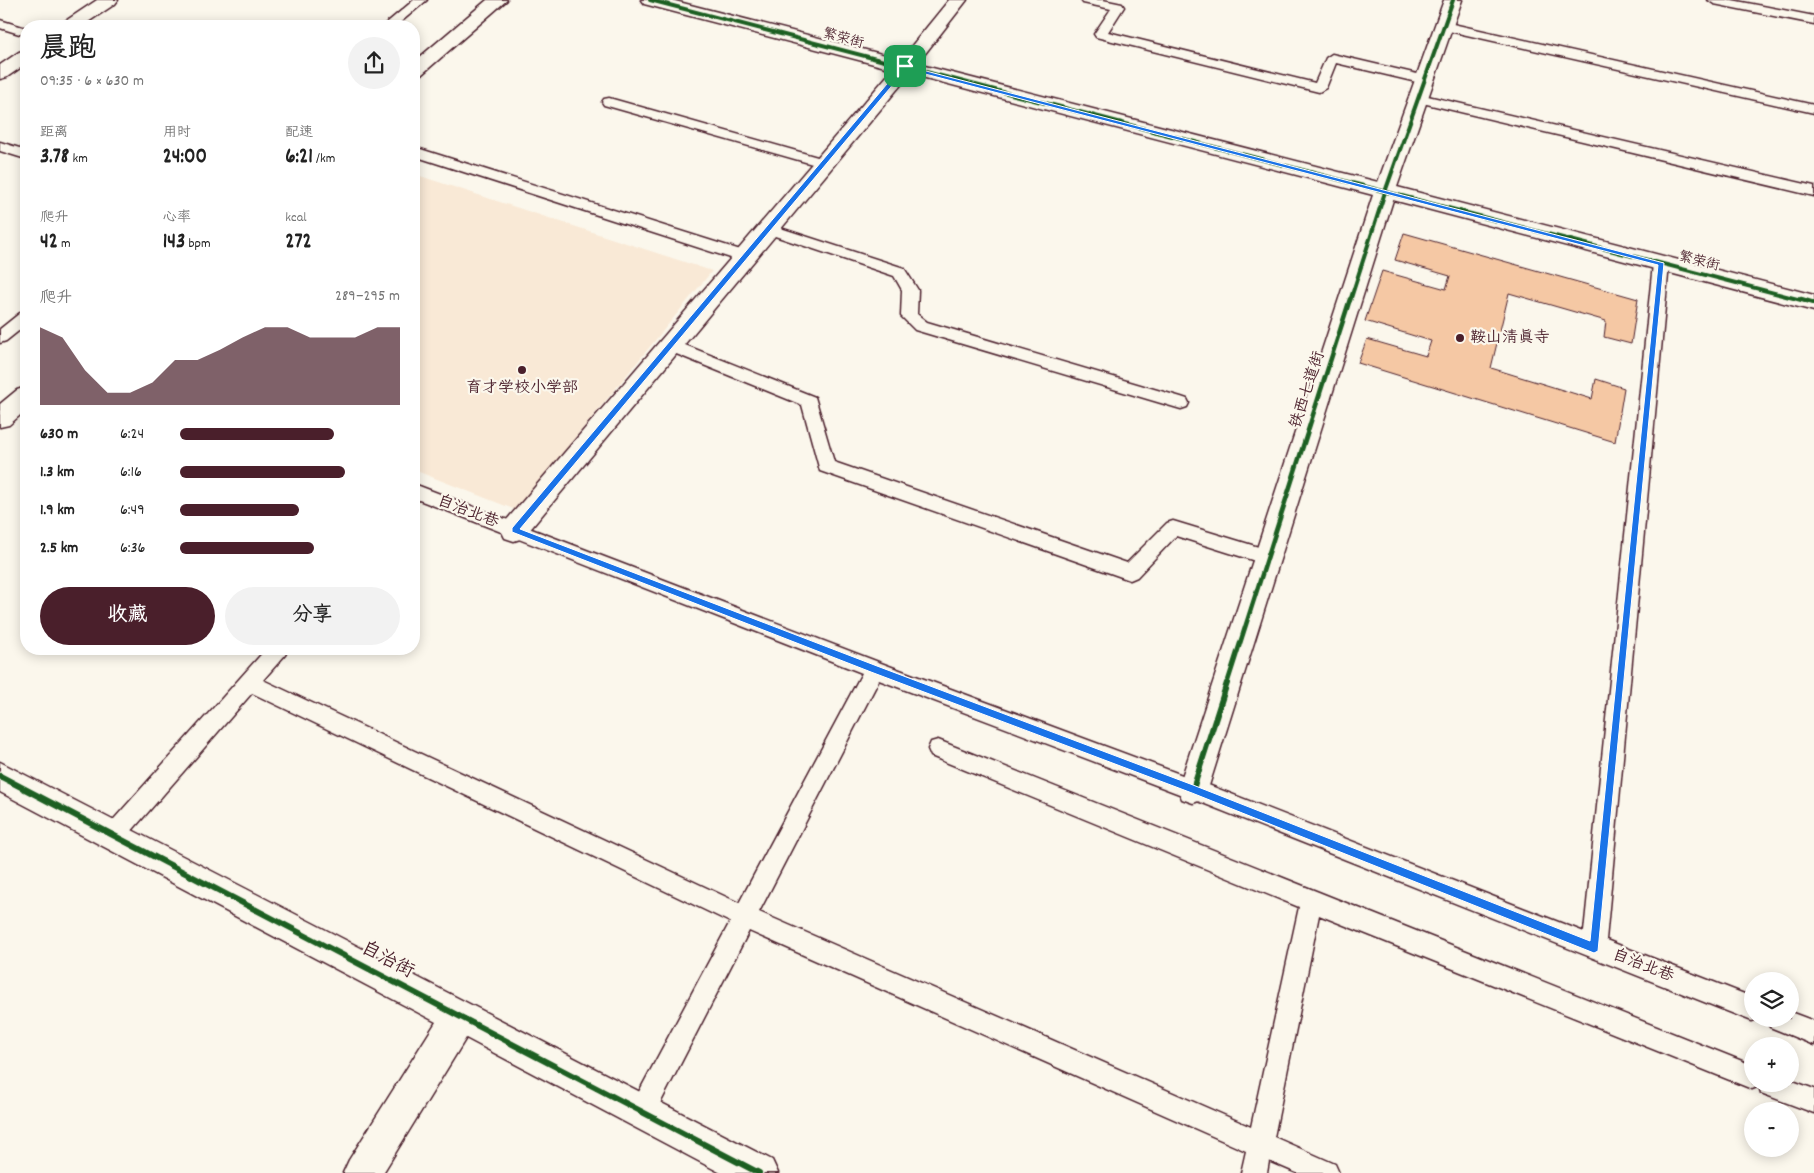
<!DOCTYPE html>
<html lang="zh">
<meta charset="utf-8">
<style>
:root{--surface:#fff;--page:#f2f2f2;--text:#222;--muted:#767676;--accent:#4a1f2b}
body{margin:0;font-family:Dekko,"LXGW WenKai TC",sans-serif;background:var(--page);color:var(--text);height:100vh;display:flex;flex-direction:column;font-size:19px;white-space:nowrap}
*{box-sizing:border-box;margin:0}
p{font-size:16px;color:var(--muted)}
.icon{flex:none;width:28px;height:28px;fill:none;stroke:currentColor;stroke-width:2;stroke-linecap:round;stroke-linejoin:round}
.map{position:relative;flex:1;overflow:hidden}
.panel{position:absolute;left:20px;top:20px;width:400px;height:635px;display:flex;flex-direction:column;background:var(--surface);border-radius:20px;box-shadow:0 2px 12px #0003}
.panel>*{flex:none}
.buttons{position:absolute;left:1744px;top:972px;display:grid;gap:10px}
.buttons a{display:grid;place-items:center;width:55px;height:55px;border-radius:50%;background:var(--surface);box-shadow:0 2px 12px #0003;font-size:25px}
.pin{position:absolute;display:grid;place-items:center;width:42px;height:42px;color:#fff;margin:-21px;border-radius:10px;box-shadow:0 2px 8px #0006}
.round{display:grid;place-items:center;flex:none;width:52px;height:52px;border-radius:26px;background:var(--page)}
.summary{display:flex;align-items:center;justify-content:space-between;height:85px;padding:0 20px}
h1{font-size:28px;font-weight:700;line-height:38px}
.stats{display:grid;grid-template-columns:repeat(3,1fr);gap:8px;height:85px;padding:5px 20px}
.stats div{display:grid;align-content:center}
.stats b{font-size:21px;font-weight:700}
.stats small{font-size:14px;font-weight:400}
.stats p{font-size:14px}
.chart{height:140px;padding:10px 20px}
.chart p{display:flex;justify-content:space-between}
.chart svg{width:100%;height:90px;margin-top:5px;fill:var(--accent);opacity:.7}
.button{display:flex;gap:10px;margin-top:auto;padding:10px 20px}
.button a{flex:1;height:58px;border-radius:30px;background:var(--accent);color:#fff;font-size:20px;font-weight:700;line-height:58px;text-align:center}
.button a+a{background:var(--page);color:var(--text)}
ul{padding:0 20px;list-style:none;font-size:16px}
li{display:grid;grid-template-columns:80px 60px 1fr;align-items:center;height:38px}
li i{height:12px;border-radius:6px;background:var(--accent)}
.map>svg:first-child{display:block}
</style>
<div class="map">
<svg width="1814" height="1173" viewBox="0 0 1814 1173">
<rect width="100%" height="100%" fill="#fbf7ec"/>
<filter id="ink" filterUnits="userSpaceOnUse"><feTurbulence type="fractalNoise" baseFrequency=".02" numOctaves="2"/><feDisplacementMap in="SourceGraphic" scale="10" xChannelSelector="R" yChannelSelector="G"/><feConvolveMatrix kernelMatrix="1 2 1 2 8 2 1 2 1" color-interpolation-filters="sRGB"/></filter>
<g filter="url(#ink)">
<path fill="#f9e9d6" d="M414 174 712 271 516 510 414 470Z"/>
<path fill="#f5c8a4" stroke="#4a1f2b" d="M1404 233 1638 299 1631 344 1604 337 1606 321 1509 293 1491 368 1592 399 1596 379 1624 388 1615 442 1358 363 1367 339 1426 356 1431 341 1365 321 1382 271 1446 289 1450 276 1395 260Z"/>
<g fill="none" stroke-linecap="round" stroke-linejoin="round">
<g stroke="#4a1f2b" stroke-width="3">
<path id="service" d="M414 0H427L396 26H383Z
M1081 0H1103L1122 4 1124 7 1108 32 1315 83 1326 58 1332 54 1430 77 1432 80 1425 84 1336 63 1326 88 1319 92 1096 37 1094 34 1111 9 1083 3Z
M1708 0H1732L1814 16V24L1714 4Z
M0 20 26 28V36L0 28Z
M1444 22 1814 105V113L1440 29 1438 26Z
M1419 94 1814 186V196L1414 101 1412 98Z
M609 98 828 160 830 163 828 166 823 167 604 105 602 102 604 99Z
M0 142 26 150V159L0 151Z
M414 147 750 253 753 257 750 261H740L414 156Z
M768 224 904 268 918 290 917 314 927 322 1181 397 1187 399 1189 403 1187 407 1181 409 915 330 901 316 902 290 894 276 763 232 761 229 763 226Z
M1661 259 1666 260 1669 264 1606 940 1752 997V1019H1757L1752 1021 1190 798 879 680 759 912 1251 1127 1299 907 931 756 928 749 931 742 938 740 1752 1065V1084H1790V1080L1814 1089V1113L1761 1093 1759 1086 1752 1089 1319 915 1274 1137 1335 1164 1339 1173H1297L1269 1161 1267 1173H1241L1246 1151 749 931 651 1121 642 1124 633 1121 630 1112 633 1103 730 922 252 693 122 842 114 845 106 842 103 835 106 828 266 649H288L285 655 263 680 739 903 862 673 414 498V484L881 663 1193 779 1584 932 1653 264 1656 260Z
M26 312V325L6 341 0 343V329L20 313Z
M670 339 815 397 834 462 1127 563 1167 523 1173 521 1275 552 1277 557 1275 562 1268 565 1176 536 1137 577 1130 580 820 471 802 405 664 349 662 345 664 341Z
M1790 1012 1814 1021V1045L1770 1027 1766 1019H1790Z"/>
</g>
<g stroke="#4a1f2b" stroke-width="3">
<path id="minor" d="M97 0H118L115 4 82 26H61L64 22Z
M641 0H671L901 59 949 0H967L917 64 1378 182 1444 0H1462L1397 187 1814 295V311L1393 200 1208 789 1204 799 1193 803 1182 799 1178 789 1373 195 910 74 523 538 514 541 505 538 501 530 505 522 893 69 644 4Z
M26 50V64L7 77 0 79V65L19 52Z
M0 762 772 1160 778 1173H721L466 1038 383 1173H343L349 1160 436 1022 0 792Z"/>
</g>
<g stroke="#4a1f2b" stroke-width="3">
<path id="secondary" d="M487 0H507L421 75 414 77V62Z
M26 387V410L9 425 0 427V404L17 390Z"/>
</g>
<use href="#service" fill="#fbf7ec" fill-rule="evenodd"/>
<use href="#minor" fill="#fbf7ec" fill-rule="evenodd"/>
<use href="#secondary" fill="#fbf7ec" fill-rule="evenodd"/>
<g stroke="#fbf7ec" stroke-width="6">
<path id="cycleway-far2" d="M650 0 1805 301
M1350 301 1385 192 1453 0"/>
</g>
<g stroke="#fbf7ec" stroke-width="8">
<path id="cycleway-far1" d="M1801 299 1814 303
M1227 684 1350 299"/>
</g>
<g stroke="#fbf7ec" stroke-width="9">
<path id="cycleway" d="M0 776 759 1173
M1193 789 1227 683"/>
</g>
<use href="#cycleway-far2" stroke="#1b5e20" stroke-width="4"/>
<use href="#cycleway-far1" stroke="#1b5e20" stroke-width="4.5"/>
<use href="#cycleway" stroke="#1b5e20" stroke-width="6"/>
</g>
</g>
<path fill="#1a73e8" stroke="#fff" fill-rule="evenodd" d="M903 65 1664 263 1598 951 1594 953 1192 793 871 672 512 532V528ZM906 69 1658 265 1590 941 1193 785 877 666 520 529Z"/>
<g fill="#4a1f2b" stroke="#fbf7ec" stroke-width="2">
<circle cx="1460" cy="338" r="5"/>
<circle cx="522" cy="370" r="5"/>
</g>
<g text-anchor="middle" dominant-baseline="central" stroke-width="4.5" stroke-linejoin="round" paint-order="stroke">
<g font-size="14" fill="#4a1f2b" stroke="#fbf7ec">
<text transform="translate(843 39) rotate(15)">繁荣街</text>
<text transform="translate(1699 262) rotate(14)">繁荣街</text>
</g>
<g font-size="16" fill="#4a1f2b" stroke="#fbf7ec" text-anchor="start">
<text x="1470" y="338">鞍山清真寺</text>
<text x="522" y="388" text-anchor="middle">育才学校小学部</text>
</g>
<g font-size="16" fill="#4a1f2b" stroke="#fbf7ec">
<text transform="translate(1308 390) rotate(-72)">铁西七道街</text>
<text transform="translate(468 512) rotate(21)">自治北巷</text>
<text transform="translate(1643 966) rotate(21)">自治北巷</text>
</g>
<g font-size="19" fill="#4a1f2b" stroke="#fbf7ec">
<text transform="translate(387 961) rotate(28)">自治街</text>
</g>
</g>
</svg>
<div class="buttons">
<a><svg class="icon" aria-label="layers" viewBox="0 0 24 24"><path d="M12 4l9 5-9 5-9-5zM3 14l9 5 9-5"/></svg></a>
<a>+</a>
<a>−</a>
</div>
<div class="pin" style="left:905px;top:66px;background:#1e9e55"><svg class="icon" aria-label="arrive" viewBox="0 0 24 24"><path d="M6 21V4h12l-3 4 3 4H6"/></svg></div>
<section class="panel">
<div class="summary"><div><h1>晨跑</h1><p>09:35 · 6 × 630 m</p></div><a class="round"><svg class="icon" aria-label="share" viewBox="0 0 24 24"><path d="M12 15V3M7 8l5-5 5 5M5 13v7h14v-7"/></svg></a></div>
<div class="stats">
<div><p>距离</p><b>3.78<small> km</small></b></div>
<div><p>用时</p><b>24:00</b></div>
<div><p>配速</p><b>6:21<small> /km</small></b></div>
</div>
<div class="stats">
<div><p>爬升</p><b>42<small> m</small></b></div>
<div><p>心率</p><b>143<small> bpm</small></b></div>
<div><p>kcal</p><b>272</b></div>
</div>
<div class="chart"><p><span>爬升</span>289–295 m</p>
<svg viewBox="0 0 160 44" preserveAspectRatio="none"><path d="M0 44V6L10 11L20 27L30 38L40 38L50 33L60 22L70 22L80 17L90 11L100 6L110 6L120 11L130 11L140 11L150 6L160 6V44z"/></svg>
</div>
<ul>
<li><b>630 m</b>6:24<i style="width:70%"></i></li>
<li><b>1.3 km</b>6:16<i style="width:75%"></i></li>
<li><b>1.9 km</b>6:49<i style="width:54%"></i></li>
<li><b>2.5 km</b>6:36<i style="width:61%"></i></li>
</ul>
<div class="button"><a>收藏</a><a>分享</a></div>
</section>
</div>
